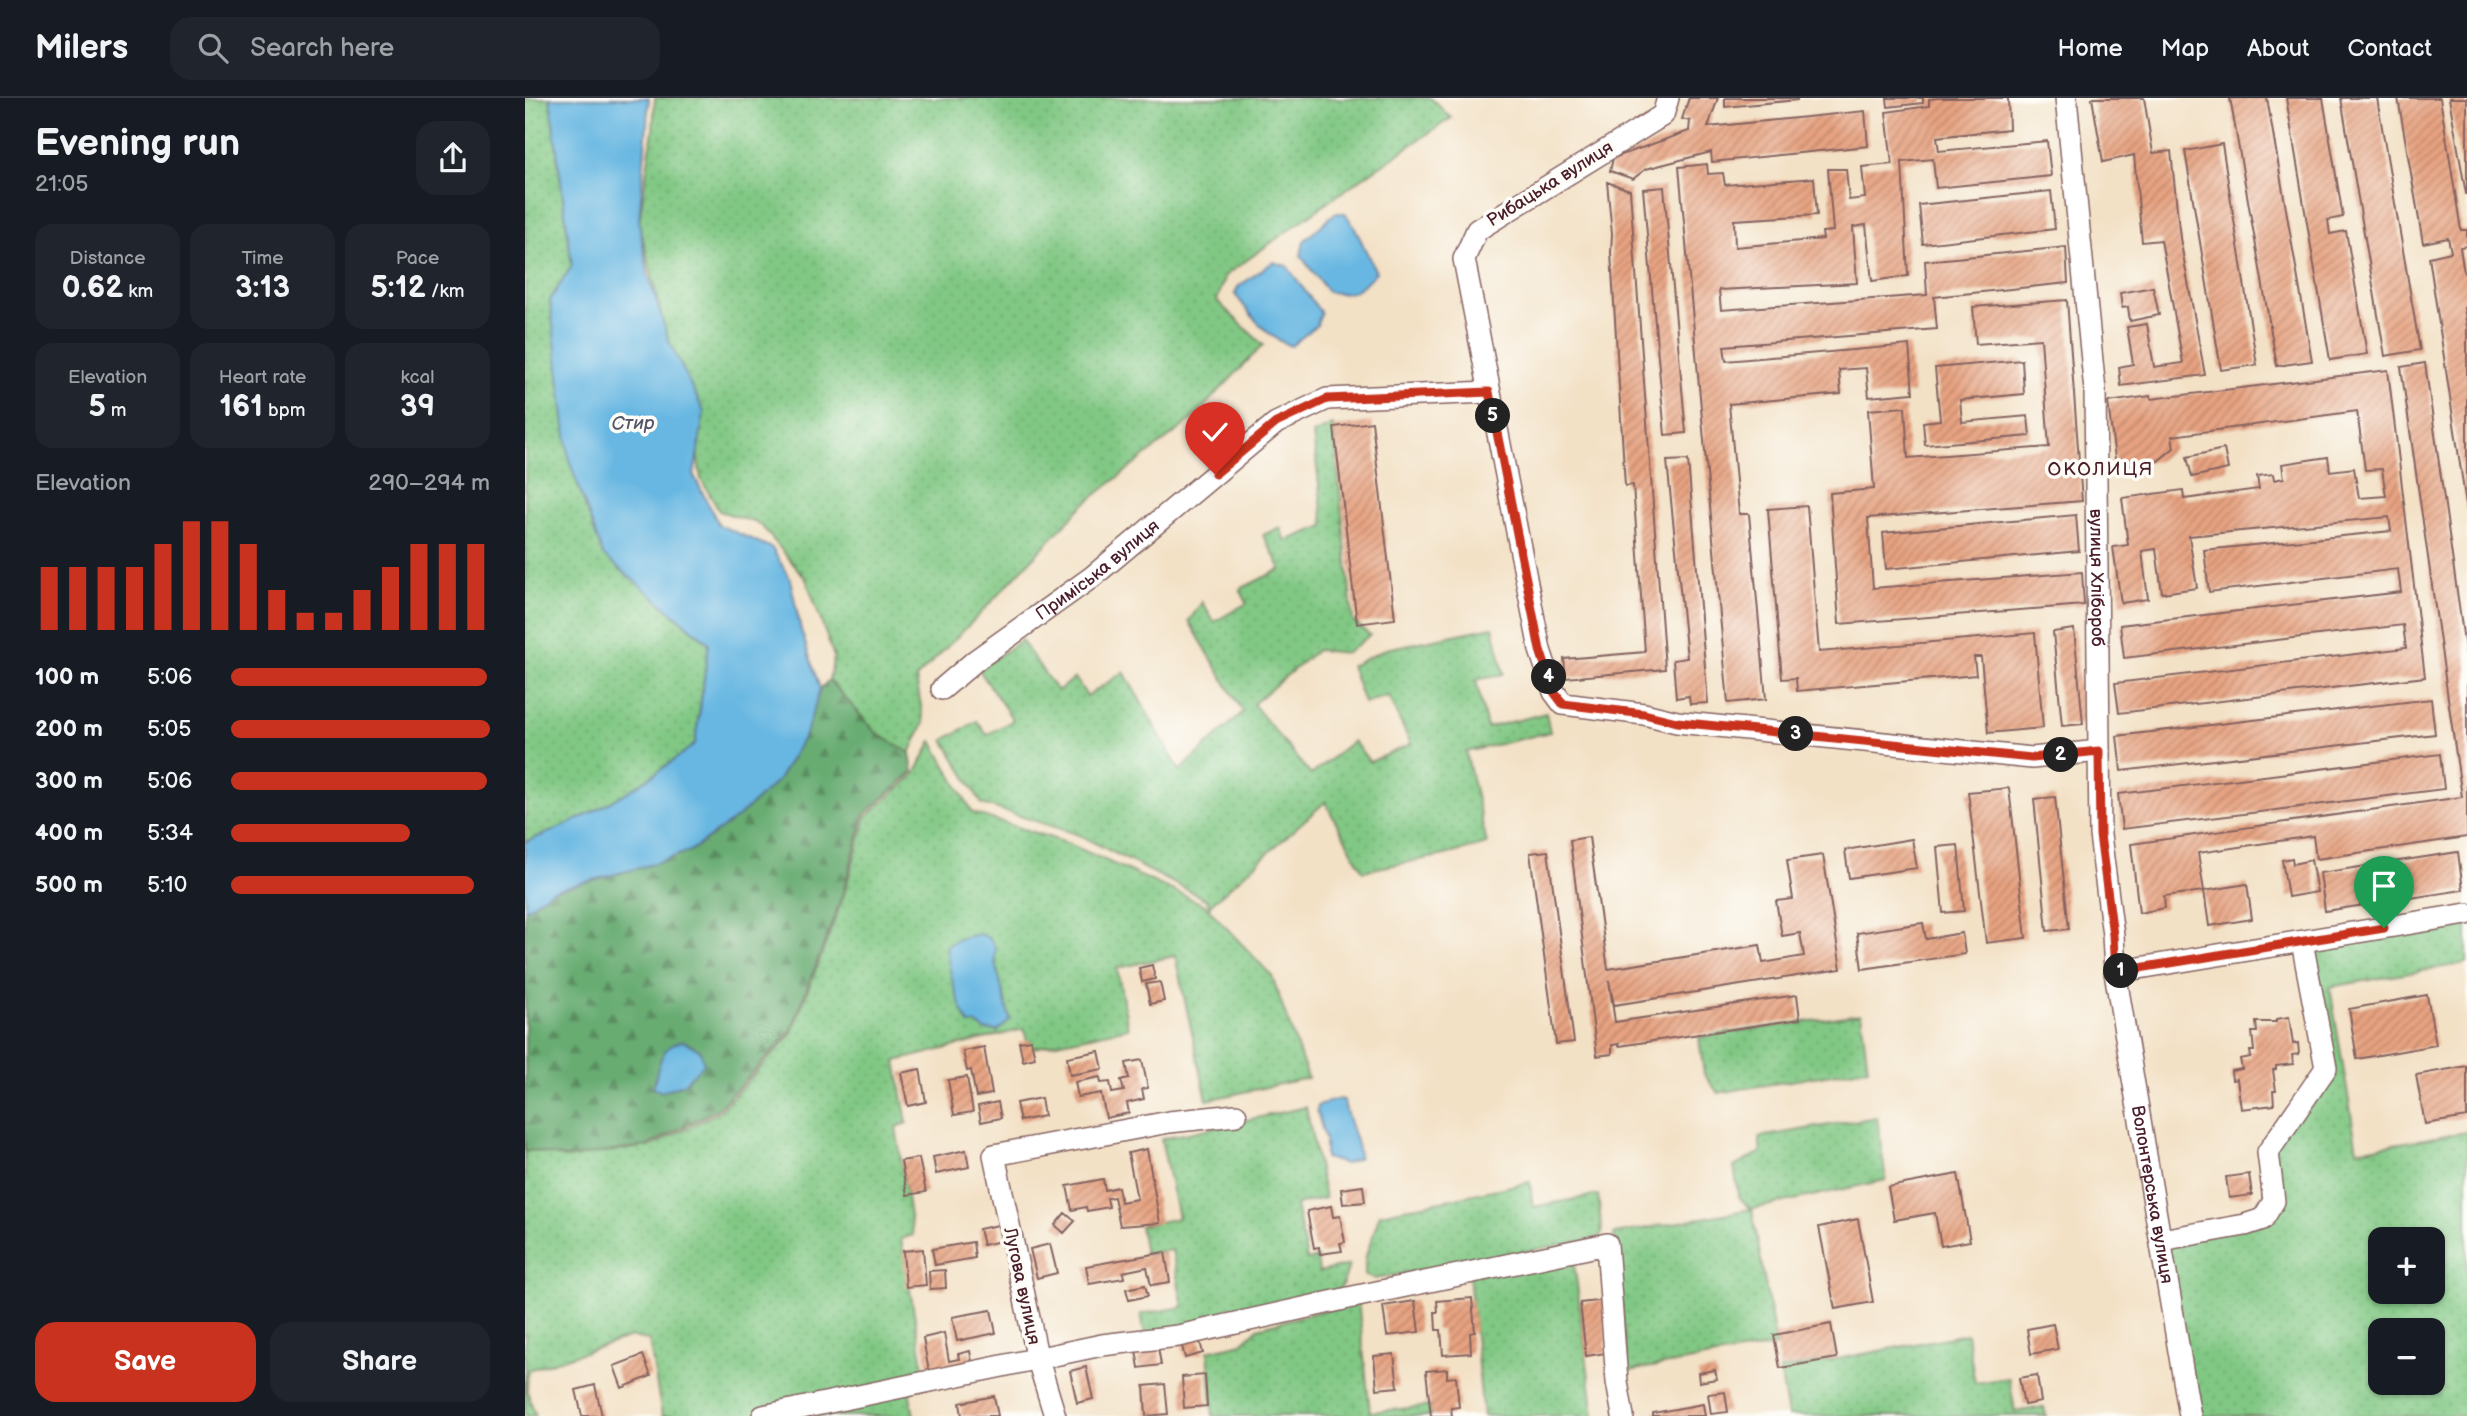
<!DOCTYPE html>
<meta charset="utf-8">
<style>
:root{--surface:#171b24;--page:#20242c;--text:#f1f3f6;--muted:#9ea1a6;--line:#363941;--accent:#c8321e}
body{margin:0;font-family:"Balsamiq Sans",sans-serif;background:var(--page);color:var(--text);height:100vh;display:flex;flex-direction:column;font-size:26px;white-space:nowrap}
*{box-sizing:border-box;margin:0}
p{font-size:23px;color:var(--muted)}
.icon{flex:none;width:38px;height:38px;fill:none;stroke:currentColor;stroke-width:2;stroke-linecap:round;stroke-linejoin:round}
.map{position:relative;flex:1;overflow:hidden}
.drawer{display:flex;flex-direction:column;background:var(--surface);width:525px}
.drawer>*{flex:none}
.fabs{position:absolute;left:1843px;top:1129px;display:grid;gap:14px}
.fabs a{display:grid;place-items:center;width:77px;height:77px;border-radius:14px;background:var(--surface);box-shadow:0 2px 5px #0004;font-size:35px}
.pin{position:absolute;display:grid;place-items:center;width:60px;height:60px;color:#fff;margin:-72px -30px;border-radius:50% 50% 50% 0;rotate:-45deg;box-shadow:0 0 7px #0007}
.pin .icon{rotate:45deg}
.km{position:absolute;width:35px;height:35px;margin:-18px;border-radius:50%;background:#222;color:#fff;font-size:19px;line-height:35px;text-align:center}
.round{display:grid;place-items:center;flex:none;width:74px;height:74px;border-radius:21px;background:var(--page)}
.summary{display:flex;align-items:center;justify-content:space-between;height:119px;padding:0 35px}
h1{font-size:38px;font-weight:700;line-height:52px}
.figures{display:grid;grid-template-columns:repeat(3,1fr);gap:10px;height:119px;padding:7px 35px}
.figures div{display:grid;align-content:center;border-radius:18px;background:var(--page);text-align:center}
.figures b{font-size:30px;font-weight:700}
.figures small{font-size:19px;font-weight:400}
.figures p{font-size:19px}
.chart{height:196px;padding:14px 35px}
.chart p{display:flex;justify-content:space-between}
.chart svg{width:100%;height:126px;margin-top:7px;stroke:var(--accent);stroke-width:6}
.primary-button{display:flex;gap:14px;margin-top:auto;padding:14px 35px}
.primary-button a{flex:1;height:80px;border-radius:21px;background:var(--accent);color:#fff;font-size:28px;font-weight:700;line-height:80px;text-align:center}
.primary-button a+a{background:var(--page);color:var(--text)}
ul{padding:0 35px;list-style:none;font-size:23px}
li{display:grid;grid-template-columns:112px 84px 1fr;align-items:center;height:52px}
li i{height:18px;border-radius:9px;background:var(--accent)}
header{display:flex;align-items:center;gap:42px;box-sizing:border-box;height:98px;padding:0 35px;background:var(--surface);border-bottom:2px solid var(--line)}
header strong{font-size:33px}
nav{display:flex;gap:38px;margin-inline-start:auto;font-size:24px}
.search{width:490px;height:63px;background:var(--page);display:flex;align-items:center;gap:18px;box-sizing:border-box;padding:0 24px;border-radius:21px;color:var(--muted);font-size:26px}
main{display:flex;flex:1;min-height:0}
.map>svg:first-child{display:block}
</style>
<header>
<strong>Milers</strong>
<div class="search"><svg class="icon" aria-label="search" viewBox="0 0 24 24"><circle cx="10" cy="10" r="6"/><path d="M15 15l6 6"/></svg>Search here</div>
<nav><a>Home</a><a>Map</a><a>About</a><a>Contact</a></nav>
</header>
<main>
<section class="drawer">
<div class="summary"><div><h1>Evening run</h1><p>21:05</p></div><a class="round"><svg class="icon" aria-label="share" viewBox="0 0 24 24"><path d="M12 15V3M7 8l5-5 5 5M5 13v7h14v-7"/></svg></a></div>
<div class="figures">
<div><p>Distance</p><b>0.62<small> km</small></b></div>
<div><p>Time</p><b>3:13</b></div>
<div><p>Pace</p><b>5:12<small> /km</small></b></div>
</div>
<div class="figures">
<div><p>Elevation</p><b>5<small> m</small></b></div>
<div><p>Heart rate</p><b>161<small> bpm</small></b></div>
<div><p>kcal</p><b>39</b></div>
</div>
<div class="chart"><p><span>Elevation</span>290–294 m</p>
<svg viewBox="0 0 160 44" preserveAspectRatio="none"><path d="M5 44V22M15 44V22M25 44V22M35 44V22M45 44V14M55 44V6M65 44V6M75 44V14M85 44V30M95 44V38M105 44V38M115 44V30M125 44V22M135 44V14M145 44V14M155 44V14"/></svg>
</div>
<ul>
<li><b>100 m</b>5:06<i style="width:99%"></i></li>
<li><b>200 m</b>5:05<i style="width:100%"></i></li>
<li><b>300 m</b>5:06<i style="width:99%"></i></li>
<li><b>400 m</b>5:34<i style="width:69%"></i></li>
<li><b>500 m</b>5:10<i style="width:94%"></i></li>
</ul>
<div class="primary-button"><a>Save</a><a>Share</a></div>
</section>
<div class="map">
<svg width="1942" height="1318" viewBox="0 0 1942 1318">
<defs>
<pattern id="grass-dots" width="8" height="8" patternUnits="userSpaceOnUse" patternTransform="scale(1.75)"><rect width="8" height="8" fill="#81c884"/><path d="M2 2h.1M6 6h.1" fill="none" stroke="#71ab72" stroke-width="1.8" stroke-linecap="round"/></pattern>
<pattern id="forest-firs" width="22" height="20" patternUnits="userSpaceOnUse" patternTransform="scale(1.75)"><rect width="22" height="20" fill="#68ac72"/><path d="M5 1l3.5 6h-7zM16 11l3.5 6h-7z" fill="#588b5e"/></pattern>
<pattern id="building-hatch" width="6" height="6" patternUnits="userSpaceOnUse" patternTransform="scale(1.75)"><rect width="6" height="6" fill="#e7a381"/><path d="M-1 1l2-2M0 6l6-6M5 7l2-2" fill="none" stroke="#bd846a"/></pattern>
</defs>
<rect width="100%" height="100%" fill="#fdfcf7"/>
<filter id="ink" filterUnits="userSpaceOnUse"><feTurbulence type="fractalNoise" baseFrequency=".0143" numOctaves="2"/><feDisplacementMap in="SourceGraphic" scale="14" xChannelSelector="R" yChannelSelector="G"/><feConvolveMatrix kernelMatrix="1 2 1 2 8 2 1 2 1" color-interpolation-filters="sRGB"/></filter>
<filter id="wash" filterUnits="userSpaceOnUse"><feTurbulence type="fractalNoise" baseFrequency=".00686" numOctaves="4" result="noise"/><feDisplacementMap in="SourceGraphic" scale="28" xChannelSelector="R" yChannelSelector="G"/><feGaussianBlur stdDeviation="1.57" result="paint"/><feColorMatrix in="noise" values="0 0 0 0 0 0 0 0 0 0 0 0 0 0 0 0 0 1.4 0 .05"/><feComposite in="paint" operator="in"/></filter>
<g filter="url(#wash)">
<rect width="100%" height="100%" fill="#f3e1c6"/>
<path fill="url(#grass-dots)" stroke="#667458" stroke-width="2" fill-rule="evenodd" d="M0 0H25L47 168 25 202 148 516 184 545 170 646C119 687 61 722 0 744Z
M130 0H906L926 20 827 87 701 177 692 203 738 247 666 322 558 407 450 521 391 580 399 625 385 655 351 635 304 582 309 559 281 481 235 426 194 413 176 381 169 334 150 276 114 124 128 32Z
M808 327 828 523 845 537 821 555 792 552 728 606 786 677 828 643 845 664 886 646 863 598 839 605 826 568 861 551 968 529 979 576 951 582 962 630 1021 615 1025 634 941 654 962 746 920 757 838 773 800 704 685 807V810L682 802 554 737 457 706 419 642 452 623 462 637 488 622 454 572 496 542 532 593 550 580 562 598 599 574 655 673 718 614 664 523 677 504 689 524 722 505 715 491 756 471 738 437 755 429 760 443 799 428 788 336Z
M407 643 448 715 542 745 680 807 747 878 783 980 682 1002 650 858 592 870 603 930 504 951 499 931 371 963 382 1025 371 1029 388 1137 376 1141 402 1288 384 1292 389 1318H137L124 1242 106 1239 3 1272 2 1293 11 1318H0V1054L6 1052 42 1060 122 1048 123 1050 194 1014 266 937 318 800 341 719 390 676Z
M1942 816V865L1805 889 1832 1052 1942 1034V1318H1665L1636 1142 1738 1121 1743 1054 1800 970 1777 844ZM1855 1141H1908V1194H1855ZM1855 1232H1908V1284H1855Z
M1336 916 1343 970 1193 995 1179 976 1174 939Z
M781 1009 800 1100 771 1107 782 1162 792 1160 794 1174 824 1167 818 1186 810 1197 620 1238 616 1216 658 1209 647 1152 620 1156 615 1128 653 1120 636 1041Z
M1352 1019 1361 1082 1227 1111 1251 1248 1103 1273 1089 1136 1226 1111 1214 1099 1209 1069 1236 1054 1234 1039Z
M1005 1084 1008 1109 1073 1097 1077 1135 1073 1140 849 1181 840 1177V1161L855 1116Z
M1048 1156 1069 1318H958L944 1177Z
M833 1203 845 1314 905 1308 906 1318H688L683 1253 717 1245 733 1230Z
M1442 1236 1450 1285 1484 1280 1490 1314 1519 1309 1521 1318H1263L1255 1272Z"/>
<path fill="url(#forest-firs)" stroke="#59664e" stroke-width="2" d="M304 582 351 635 385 655 388 674 339 717 317 798 265 935 193 1011 122 1048 41 1060 6 1052 0 1054V812L26 793 121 768 165 753 214 718 253 682 281 635 295 591Z"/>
<path fill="#67b7e2" stroke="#586b86" stroke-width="2" d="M25 0H124L114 124 123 176 144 243 179 314 169 378 194 427 247 450 265 481 276 532 295 591 281 635 253 682 214 718 165 753 121 768 26 793 0 812V744C61 722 119 687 170 646L184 545 78 457 44 362 25 202 47 168Z
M810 115H820L830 130 851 174C833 193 829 198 803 194L776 158 779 143Z
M748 164 762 168 796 215 792 227 766 248C741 239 725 216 710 196L713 189Z
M454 836 464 840 470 849V864L485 922 473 933 460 932 451 926H444C432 903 424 875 421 848L436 840Z
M158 943 175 952 179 966 158 986 137 994 128 990C134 969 134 947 158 943Z
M815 1001 819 1002C821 1023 834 1041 834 1060L820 1066 800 1060V1041L792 1013 793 1007Z"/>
<g id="blocks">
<path fill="url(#building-hatch)" d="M1164 0H1193L1183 29 1340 13 1343 48 1187 64 1186 54 1121 71 1108 81 1085 73 1088 60 1164 33 1165 23 1157 21Z
M1200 0H1272V2L1200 9Z
M1362 0H1398V5L1363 9Z
M1413 0H1483L1484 31 1412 39 1414 53 1522 43 1526 78 1411 90 1408 61 1377 64 1383 178 1347 183 1341 127 1328 129 1332 185 1194 192 1196 212 1402 197 1400 163 1541 149 1543 185 1409 199 1412 231 1199 248 1201 263 1384 247 1388 295 1344 299 1341 270 1314 272 1316 296 1204 306 1214 416H1224L1241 601 1203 605 1154 69 1182 66 1183 76 1198 75 1200 87 1289 80 1292 117 1209 122 1210 149 1298 141 1297 134 1308 133 1303 71H1321L1324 102 1340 100 1337 69 1367 66 1361 14 1404 8V1Z
M1567 0H1619L1628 55 1646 53 1655 140 1680 277 1596 288 1594 269 1608 266 1602 229 1622 226 1629 269 1658 265 1636 142 1617 144 1609 57 1578 64Z
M1705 0H1742L1787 263 1752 268Z
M1761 0H1798L1818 119 1803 122 1805 136 1821 133 1842 256 1805 262Z
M1816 0H1852L1895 252 1860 258Z
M1873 0H1915L1936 132H1942V148L1935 149 1939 175 1942 174V209L1939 210 1942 229V413L1904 159 1926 154 1923 140 1898 145Z
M1924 0H1942V96H1941Z
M1697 46 1732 267 1696 272 1660 53Z
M1082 84 1105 92 1140 571 1041 580 1039 561 1120 554 1108 387 1100 388 1086 155 1087 136Z
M1139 89 1161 335 1140 337 1118 91Z
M1526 93 1530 131 1398 146 1394 107Z
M1628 189 1634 217 1605 223 1603 209 1597 210 1595 195Z
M1542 202 1557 403 1343 420 1348 490 1557 474 1559 507 1314 526 1305 395 1349 391 1343 312 1380 309 1383 360 1524 349 1516 241 1451 246 1448 209Z
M1497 262 1499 296 1435 302 1437 324 1503 318 1505 338 1400 347 1398 324 1415 322 1410 270Z
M1900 265 1942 565V739L1791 761 1788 738 1673 755 1679 793 1639 798 1640 810 1614 815 1606 746 1937 699 1876 269Z
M1863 272 1900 579 1594 615 1590 585 1881 550 1878 527 1599 560 1595 527 1876 494 1873 471 1684 494 1679 452 1866 433 1864 419 1664 438 1672 490 1637 495 1631 451 1617 453 1623 501 1596 505 1588 449 1603 447 1597 400 1658 392 1659 401 1734 391 1732 378 1748 376 1749 382 1759 380 1757 366 1803 359 1805 373 1829 370 1834 400 1861 398 1857 371 1840 372 1832 313 1647 338 1649 350 1633 363 1591 369 1583 304 1625 298 1626 301Z
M847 324 870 521 832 526 809 329Z
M1699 351 1703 371 1667 379 1662 359Z
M1163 362 1183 605 1165 606 1164 598 1151 600 1148 562 1162 560 1142 363Z
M1282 408 1294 554 1510 535 1518 630 1463 635 1456 559H1449L1451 577 1272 593 1271 580 1257 581 1243 411Z
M1551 417 1554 453 1361 471 1358 435Z
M1549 531 1558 626 1537 628 1528 534Z
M1906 601 1910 636 1596 673 1592 638Z
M1915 656 1919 691 1597 731 1593 696Z
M1484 690 1501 840 1461 845 1443 694Z
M1530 699 1544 831 1522 833 1509 701Z
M1064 739 1083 871 1235 847 1238 865 1279 858 1275 835 1257 838 1251 803 1268 801 1262 762 1298 757 1316 871 1089 907 1084 883 1090 924 1272 897 1275 921 1094 948V946L1087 947V956L1072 958 1045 742Z
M1387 741 1392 770 1324 780 1320 752Z
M1433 747 1439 813 1418 815 1412 749Z
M1023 753 1049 944 1031 946 1005 755Z
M1933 754 1938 792 1800 813 1795 775Z
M1767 760 1768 766 1786 762 1792 794 1763 799 1757 762Z
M1722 786 1727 821 1684 828 1679 793Z
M1398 825 1401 841 1437 835 1440 856 1337 871 1332 835Z
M627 867 630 881 617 884 614 870Z
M635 884 639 903 625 906 621 886Z
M1902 897 1911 947 1832 961 1824 911Z
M1764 919 1768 946 1773 945 1774 956 1767 957 1768 966 1751 968V971L1748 972 1751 993H1748L1749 1007 1716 1011 1712 981 1707 982 1706 973 1717 971 1715 961 1726 959 1725 953H1729L1727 934H1732L1731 924H1751V921Z
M506 942 510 960 498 963 494 944Z
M459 949 467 996 451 999 446 972 442 973 438 953Z
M574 953 578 971 545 977 542 959Z
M617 962 623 990 617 991 619 1001 602 1005 604 1015 581 1020 576 995 553 999 550 984 575 979 576 985 585 984 587 995 599 993 596 982 604 980 601 965Z
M1942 968V1019L1900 1026 1891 977Z
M395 971 401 1004 383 1008 376 975Z
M442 979 448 1014 429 1017 423 982Z
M516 1000 519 1018 495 1023 491 1005Z
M473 1004 476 1020 456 1024 453 1008Z
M622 1051 635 1125 595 1128 589 1099 582 1100 584 1109 562 1113 561 1109 547 1112 542 1088 578 1081 580 1092 593 1089 596 1104 612 1101 603 1055Z
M441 1052 444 1069 411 1076 408 1059Z
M394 1060 401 1094 382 1097 376 1063Z
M1433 1076 1445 1143 1416 1148 1410 1115 1369 1122 1363 1089Z
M1724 1076 1727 1097 1704 1100 1701 1079Z
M838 1088 840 1104 818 1106 816 1091Z
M806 1108 808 1119 815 1118 820 1144 815 1145 817 1153 795 1156 794 1149 789 1150 782 1113Z
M540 1115 550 1123 539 1135 530 1127Z
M1333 1121 1348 1204 1310 1211 1294 1129Z
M473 1127 476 1143 458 1147 454 1131Z
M448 1144 450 1160 410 1167 407 1151Z
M525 1146 532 1175 512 1180 505 1151Z
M398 1151 401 1187 381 1189 378 1153Z
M640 1154 645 1184 626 1187 622 1169 598 1174 599 1180 564 1186 561 1168Z
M420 1172 421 1190 405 1191 404 1173Z
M620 1187 623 1198 604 1202 601 1191Z
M947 1200 950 1234 945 1235 946 1255 918 1257 916 1232H911L910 1214H913L912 1203Z
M1081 1202V1255L1061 1258 1055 1205Z
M890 1203 894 1234 862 1238 858 1208Z
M466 1212 471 1235 432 1243 427 1219Z
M1306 1226 1312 1260 1255 1270 1249 1237Z
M1528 1226 1533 1251 1506 1256 1502 1231Z
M419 1235 424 1263 434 1261 433 1256 445 1253 447 1264 405 1280 398 1240Z
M674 1240 678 1255 660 1260 656 1244Z
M633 1249 636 1267 614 1270 611 1252Z
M869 1256 873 1289 852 1291 849 1258Z
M118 1257 126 1278 97 1290 89 1268Z
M561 1269 568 1301 552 1305 545 1273Z
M922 1271V1280L931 1279 934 1309 926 1310 927 1318H906L901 1273Z
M1190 1272 1192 1281 1174 1284 1173 1275Z
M680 1277 682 1308 659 1310 657 1279Z
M1512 1277 1516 1304 1499 1307 1494 1280Z
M640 1286 643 1316 621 1318 619 1288Z
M70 1287 77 1318H57L51 1292Z
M1200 1294 1203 1314 1186 1316 1183 1296Z
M469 1298 473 1318H437L435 1305Z
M1178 1306 1180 1318H1128V1315Z"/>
</g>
</g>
<g filter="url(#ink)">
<use href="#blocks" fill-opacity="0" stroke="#856361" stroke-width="2"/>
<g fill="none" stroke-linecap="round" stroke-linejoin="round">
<g stroke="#856361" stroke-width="24">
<g id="minor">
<path d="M1143 0 1138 17 952 132 939 161 1015 552 1029 594 1038 606 1119 616 1152 624 1507 660 1574 653"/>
<path id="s1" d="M1541 0 1570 293 1575 737 1588 837 1590 874 1665 1318"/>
<path id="s2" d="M417 591 451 562 567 479 751 325 802 301 964 294"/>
<path d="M1590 874 1942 816"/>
<path d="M1636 1142 1720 1127 1738 1121 1749 1103 1743 1054 1801 970 1777 844"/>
<path d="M238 1318 577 1247 653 1238 828 1199 1082 1146 1092 1284 1098 1318"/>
<path d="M530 1318 513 1262 469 1057 644 1024 711 1017"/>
</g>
</g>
<use href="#minor" stroke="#fff" stroke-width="21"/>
</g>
</g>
<g fill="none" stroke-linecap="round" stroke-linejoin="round" filter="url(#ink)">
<g stroke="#fff" stroke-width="14">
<path id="route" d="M690 376 751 325 802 301 964 294 1015 552 1029 594 1038 606 1119 616 1152 624 1507 660 1574 653 1575 737 1588 837 1590 874 1859 830"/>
</g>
<use href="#route" stroke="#c8321e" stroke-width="9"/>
</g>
<g text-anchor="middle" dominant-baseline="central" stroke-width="7" stroke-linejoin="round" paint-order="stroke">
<g font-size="18" fill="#4a1f2b" stroke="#fdfcf7">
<text transform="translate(1025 86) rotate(-32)">Рибацька вулиця</text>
<text stroke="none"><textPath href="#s2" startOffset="196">Приміська вулиця</textPath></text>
<text stroke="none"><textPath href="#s1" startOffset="481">вулиця Хлібороб</textPath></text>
<text stroke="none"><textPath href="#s1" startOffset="1102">Волонтерська вулиця</textPath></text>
<text transform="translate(497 1188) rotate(78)">Лугова вулиця</text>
</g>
<g font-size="19" font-style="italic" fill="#54546b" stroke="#fdfcf7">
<text x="108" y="325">Стир</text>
</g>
<g font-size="19" letter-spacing="2" fill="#4a1f2b" stroke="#fdfcf7">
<text x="1576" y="371">ОКОЛИЦЯ</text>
</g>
</g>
</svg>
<div class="fabs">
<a>+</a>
<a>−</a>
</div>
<div class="pin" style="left:1859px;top:830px;background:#1e9e55"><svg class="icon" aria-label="arrive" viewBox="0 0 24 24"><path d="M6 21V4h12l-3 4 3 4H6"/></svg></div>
<div class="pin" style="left:690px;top:376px;background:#d93025"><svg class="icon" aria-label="check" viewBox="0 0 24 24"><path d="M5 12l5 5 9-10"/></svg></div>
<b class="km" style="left:1596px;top:873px">1</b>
<b class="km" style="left:1536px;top:657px">2</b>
<b class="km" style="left:1271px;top:636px">3</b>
<b class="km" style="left:1024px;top:579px">4</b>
<b class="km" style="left:968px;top:318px">5</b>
</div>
</main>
